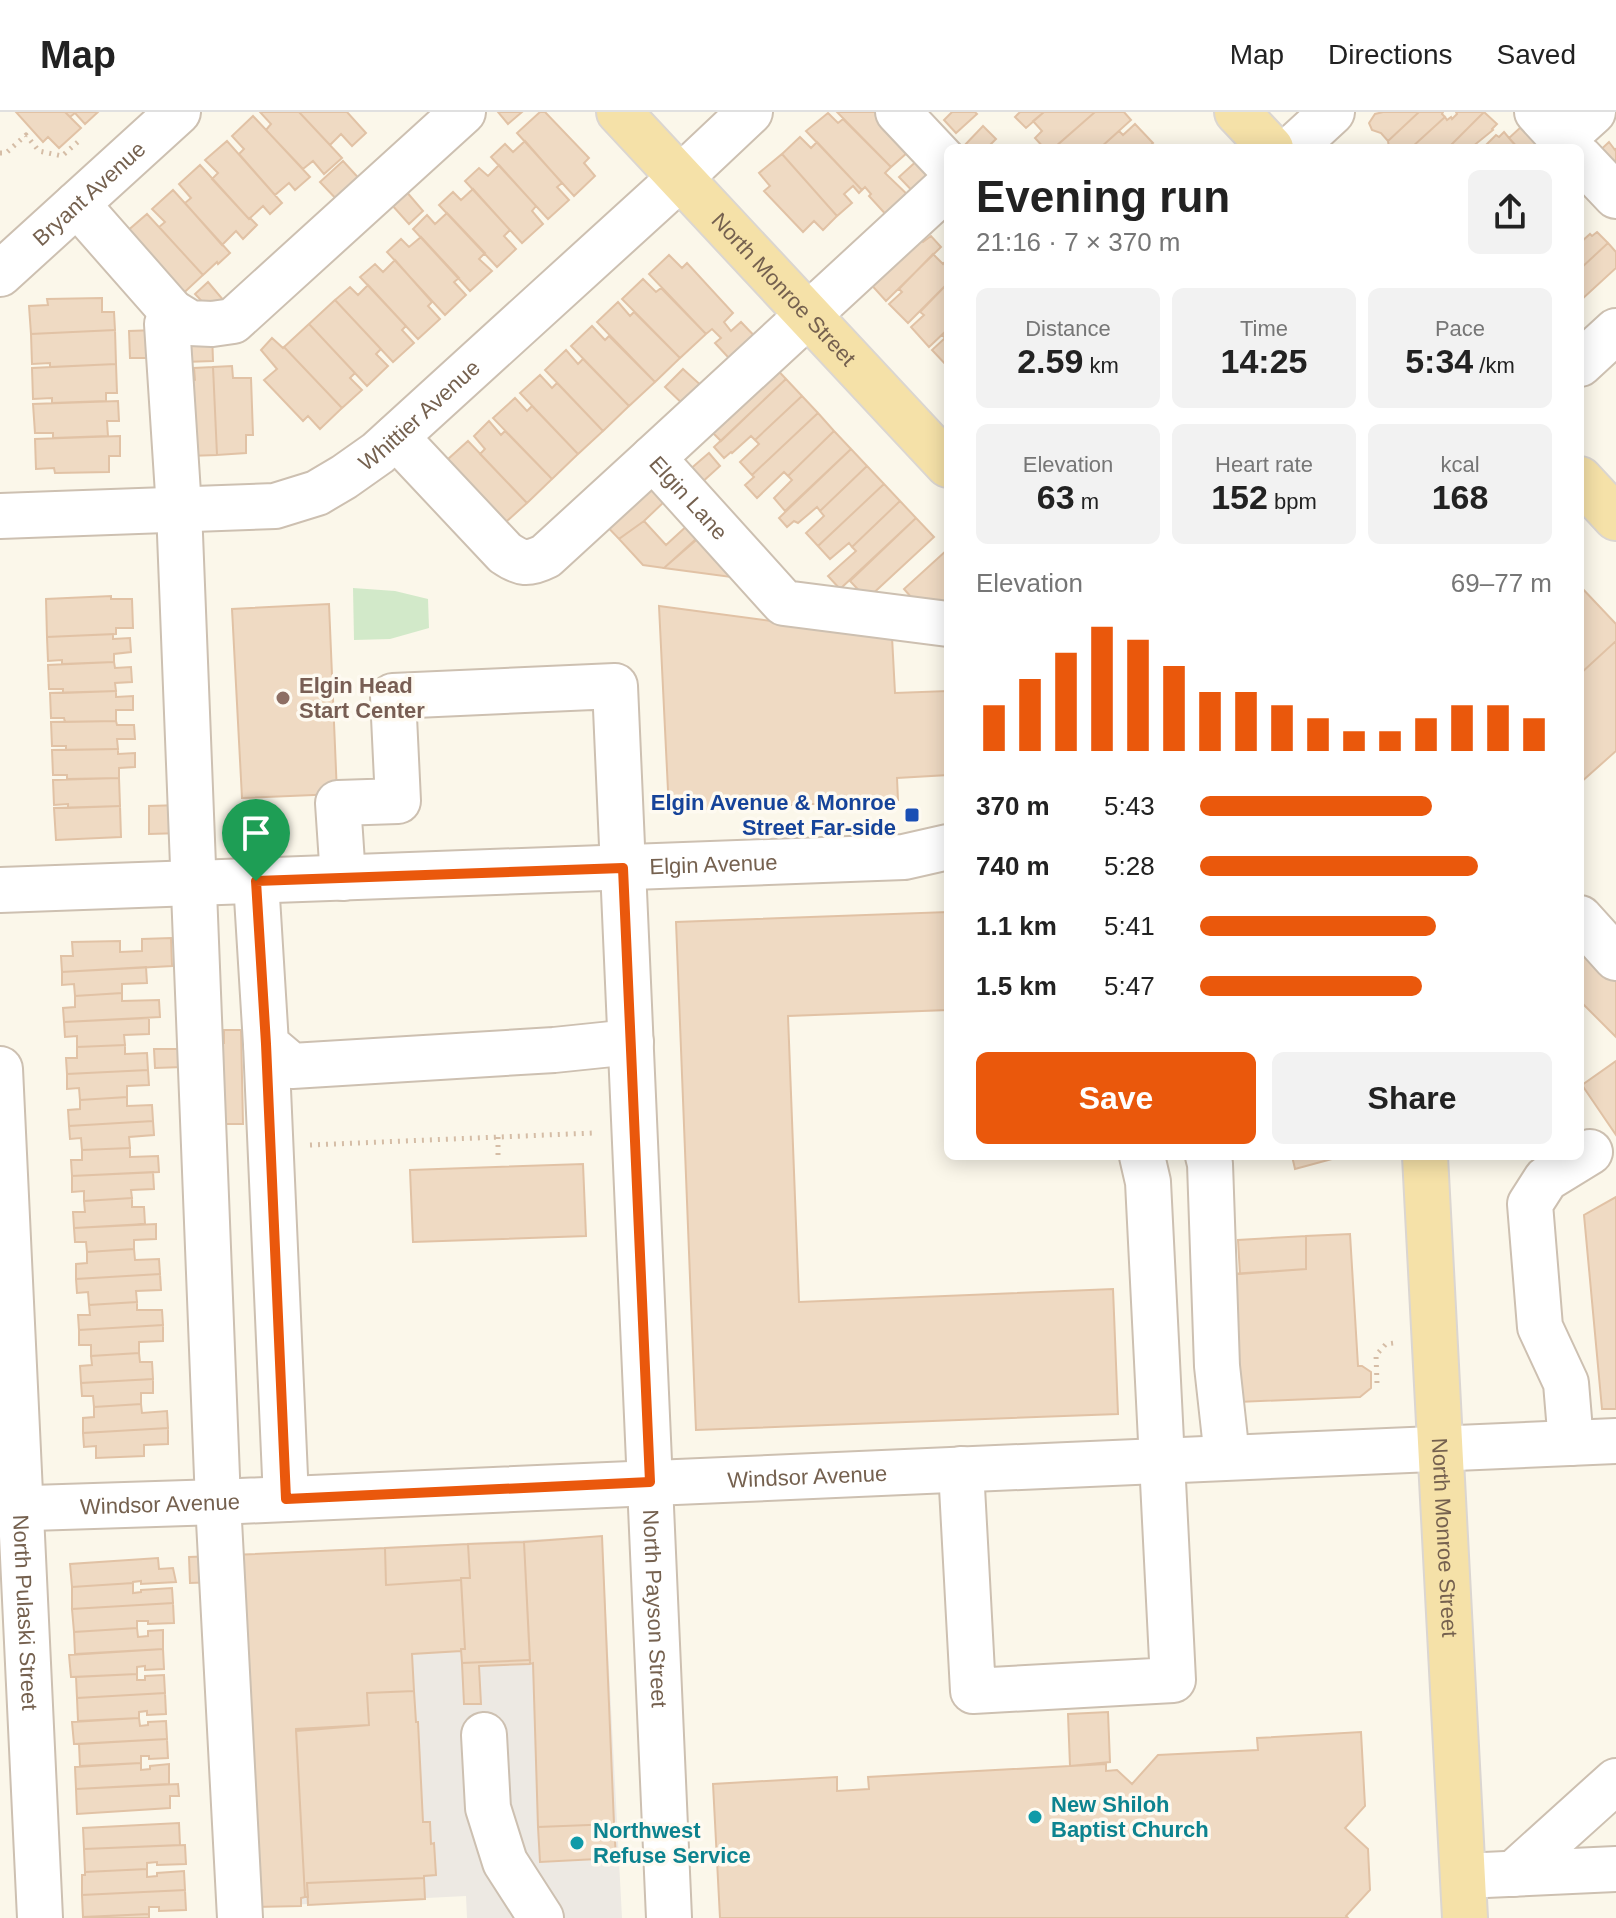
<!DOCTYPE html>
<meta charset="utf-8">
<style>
:root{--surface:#fff;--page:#f2f2f2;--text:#222;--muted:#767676;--line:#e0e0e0;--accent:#ea580c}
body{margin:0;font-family:Arial,sans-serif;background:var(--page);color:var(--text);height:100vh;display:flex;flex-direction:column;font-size:30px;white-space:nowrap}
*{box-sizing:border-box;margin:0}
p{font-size:26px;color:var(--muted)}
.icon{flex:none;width:44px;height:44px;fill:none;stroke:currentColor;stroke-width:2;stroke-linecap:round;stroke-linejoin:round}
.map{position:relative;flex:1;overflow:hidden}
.panel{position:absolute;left:944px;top:32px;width:640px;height:1016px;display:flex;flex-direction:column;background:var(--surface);border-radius:12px;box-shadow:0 4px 20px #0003}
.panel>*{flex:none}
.pin{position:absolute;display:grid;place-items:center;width:68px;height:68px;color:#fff;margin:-82px -34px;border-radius:50% 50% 50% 0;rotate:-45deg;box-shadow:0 0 8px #0007}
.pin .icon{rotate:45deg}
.round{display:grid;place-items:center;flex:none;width:84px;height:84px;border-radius:12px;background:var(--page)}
.headline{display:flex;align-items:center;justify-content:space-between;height:136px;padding:0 32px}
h1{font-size:44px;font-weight:600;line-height:60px}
.metrics{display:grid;grid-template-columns:repeat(3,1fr);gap:12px;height:136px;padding:8px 32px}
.metrics div{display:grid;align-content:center;border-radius:12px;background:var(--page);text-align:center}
.metrics b{font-size:34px;font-weight:600}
.metrics small{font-size:22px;font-weight:400}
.metrics p{font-size:22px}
.chart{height:224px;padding:16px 32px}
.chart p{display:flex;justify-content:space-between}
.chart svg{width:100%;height:144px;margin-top:8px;stroke:var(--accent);stroke-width:6}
.action{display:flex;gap:16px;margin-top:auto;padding:16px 32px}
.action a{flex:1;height:92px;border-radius:12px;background:var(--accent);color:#fff;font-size:32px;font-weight:600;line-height:92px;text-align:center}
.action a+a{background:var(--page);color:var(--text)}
ul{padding:0 32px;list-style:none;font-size:26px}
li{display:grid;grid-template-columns:128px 96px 1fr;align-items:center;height:60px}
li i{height:20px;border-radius:10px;background:var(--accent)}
header{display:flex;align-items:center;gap:48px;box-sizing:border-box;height:112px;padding:0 40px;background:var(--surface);border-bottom:2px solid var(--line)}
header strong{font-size:38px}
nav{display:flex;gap:44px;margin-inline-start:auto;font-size:28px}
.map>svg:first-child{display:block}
</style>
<header>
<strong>Map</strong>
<nav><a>Map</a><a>Directions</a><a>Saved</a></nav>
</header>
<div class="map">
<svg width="1616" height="1806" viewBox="0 0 1616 1806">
<rect width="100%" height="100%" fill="#fbf7ea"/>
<path fill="#ede9e3" d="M602 1424 622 1806H467L466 1784 250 1795 232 1443Z"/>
<path fill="#d2e9c9" d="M353 476 395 479 428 487 429 516 390 527 354 528Z"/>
<path fill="#efdac3" stroke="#e1c2a5" stroke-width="2" d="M16 0H65L81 16 59 36 48 25 43 30Z
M65 0H98L85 12 75 1 70 5Z
M260 0H299L342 46 324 62 313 49 303 57 266 18 271 12Z
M299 0H347L366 21 352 34 341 22 330 33Z
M498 0H522L508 12Z
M540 0H545L589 46 584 51 595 64 574 84 517 21Z
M837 0H886L916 33 891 55Z
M952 0H975L977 2 956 21 944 8Z
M1020 0H1044L1026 16 1015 5Z
M1044 0H1095L1054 36H1044L1035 26 1042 19 1033 9Z
M1095 0H1124L1131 8 1100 36H1058L1056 34Z
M1383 0H1419L1388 29 1381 21 1372 18 1369 11 1375 2Z
M1419 0H1443L1442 2 1445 5 1411 36H1389L1388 29Z
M1484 0 1448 36H1411L1445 5 1447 8 1451 5 1452 7 1457 2 1456 0Z
M1484 0 1497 12 1492 17 1493 18 1472 35 1473 36H1448Z
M828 1 838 11 843 7 891 55 885 61 912 87 890 107 869 84 871 82 865 75 862 78 806 19Z
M253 4 310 65 295 78 289 71 275 83 239 42 244 37 232 24Z
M1533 4 1552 25 1539 36H1518L1509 26Z
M1135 12 1153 31 1148 36H1100L1119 19 1123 23Z
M983 14 996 27 987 36H962Z
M1504 20 1515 33 1513 36H1486V33L1496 23 1499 25Z
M800 25 811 36 817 30 862 78 859 81 853 74 844 82 852 91 837 104 782 42Z
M227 29 282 91 270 102 263 94 249 107 212 67 218 61 205 48Z
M525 29 562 71 557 75 569 88 548 107 491 45 505 32 513 40Z
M1609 30 1615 38 1616 37V70L1595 43Z
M782 42 837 104 823 118 814 109 803 120 764 79 770 74 759 61Z
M920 46 942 68 921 88 899 65Z
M343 49 364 72 342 93 320 70Z
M200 53 249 107 250 106 257 113 243 127 236 119 222 133 185 91 191 86 179 72Z
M499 53 536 94 532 99 543 112 522 131 465 69 479 56 488 64Z
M473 77 510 118 504 124 516 137 497 155 439 93 453 80 461 88Z
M173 78 230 141 218 152 217 150 203 163 159 115 165 110 152 97Z
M405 78 423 99 409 112 391 92Z
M447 101 485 141 479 147 492 159 470 179 413 117 427 103 435 112Z
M147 102 203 163 175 189 125 121Z
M912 120 923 130 931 124 941 135 886 189 867 168Z
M1597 120 1608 131 1580 157V131L1590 122 1592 124Z
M421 125 459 166 454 170 466 183 445 203 387 140 401 127 409 135Z
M1608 131 1616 140V156L1580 189V157Z
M933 142 943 152 948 147V171L908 211 889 192 902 180 899 177Z
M669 143 682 156 687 151 733 201 724 210 731 219 741 210 764 234 739 257 715 231 721 226 712 217 706 222 649 162Z
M395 148 432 190 428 194 440 207 418 227 360 165 375 152 383 160Z
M643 167 656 180 661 176 706 222 680 246 622 187Z
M208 170 225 190 212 200 195 182Z
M948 171V217L929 235 911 215 924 203 920 200Z
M368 173 406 214 402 218 414 231 393 250 335 188 350 175 358 183Z
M102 186V200H114L115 218 31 222 29 194 48 193 47 187Z
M335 188 381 237 376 242 388 254 367 274 309 212Z
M618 190 630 204 634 200 680 246 655 270 597 210Z
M309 212 355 261 350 266 362 278 342 296 284 235Z
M592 214 605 228 609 224 655 270 629 294 571 234Z
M948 217V255L932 238 945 226 942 223Z
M115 218 116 252 50 255V251L32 252 31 222Z
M156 218 157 246H130L129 219Z
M212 220 213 249 184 250 182 222Z
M272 226 283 236 284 235 342 296 320 317 308 304 303 309 264 268 277 257 261 238Z
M566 238 578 252 583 247 629 294 603 319 545 258Z
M770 250 786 267 721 329 704 312Z
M116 252 117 281H106V289L52 291V286L33 287 32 256Z
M232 254 233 266H251L253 323H246V341L217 343 213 255Z
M213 255 217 343 188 344 179 270 195 268 194 256Z
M683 257 705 277 687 296 665 275Z
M540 263 552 276 557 271 603 319 578 342 520 281Z
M786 267 802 284 755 328 751 324 732 341 731 340 724 346 714 335Z
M802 284 818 301 752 363 740 350 759 332 755 328Z
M515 286 527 299 532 294 578 342 552 367 493 306Z
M118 289 119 309H107L108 324 53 326V321H35L33 292Z
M818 301 834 319 788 364 784 360 757 386 745 373 754 365 752 363Z
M489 309 501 323 505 319 552 367 527 391 480 342 485 337 474 324Z
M834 319 851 337 785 399 774 386 792 368 788 364Z
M120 324V344H109V360L55 361 54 356 36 357 35 327Z
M468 329 527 391 498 417 447 348Z
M851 337 867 354 820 399 817 395 798 411 794 409 787 415 779 406Z
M709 341 720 354 700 372 688 359Z
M867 354 884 372 818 434 806 421 824 404 820 399Z
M645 365 666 388 644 409 619 427 600 407Z
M884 372 900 389 852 435 849 431 830 447 818 434Z
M900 389 916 406 840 477 828 464 856 439 852 435Z
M916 406 934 425 867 487 850 469Z
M644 409 666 433 690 411 701 424 664 456 643 453 619 427Z
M706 418 746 467 664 456Z
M948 437V497L918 493 904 477Z
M1580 474 1616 512V529L1580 562Z
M111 484V487H132L133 516H116V522L47 525 46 487Z
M329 492 337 682 242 686 232 497Z
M659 494 892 525 895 581 948 579V663L897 666 898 688 669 699Z
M113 522V527L130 526 131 540 114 542V550L62 552V548L48 549 47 525Z
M1616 529V639L1580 671V562Z
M114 550 115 556 131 555 132 570 115 571 116 579 63 581V577H49L48 553Z
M116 579V585L133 584V598H116V609L65 610 64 606H51L50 581Z
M116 609 117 613H134L135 627H117L118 637 66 638V634H52L51 610Z
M118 637V642L135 641V655L119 656V666L67 667V663H53L52 638Z
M119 666 120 694 68 696V692L54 693 53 668Z
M181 693 182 721 149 722V694Z
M120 694 121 725 56 728 54 696Z
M948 800V898L788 904 799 1190 1113 1177 1118 1302 696 1318 676 810Z
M171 826 172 854 62 860 61 844H73L72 830 120 829V840L142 839V827Z
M1580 829 1616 868V925L1580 889Z
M146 855 147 871 122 872V881L75 884 74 872 62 873V860Z
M122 881V889L159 888 160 905 64 910 63 896 75 895V884Z
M149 906V922L124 923 125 933 77 935V924L65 925 64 910Z
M224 918H241L243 1012H217L215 931H224Z
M125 933V942L147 941 148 958 67 962 66 946H77V935Z
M154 937H183V955L155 956Z
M1616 949V1023L1582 973Z
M148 958 149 973 127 974V985L80 988 79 976 67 977V962Z
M127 985V994L152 993 153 1009 69 1014 68 998 80 997V988Z
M153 1009 154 1023 129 1025 130 1036 82 1038 81 1026 70 1027 69 1014Z
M130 1036V1045L158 1044 159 1060 72 1064 71 1048H82V1038Z
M1292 1044H1343L1295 1057Z
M583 1052 586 1124 413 1130 410 1058Z
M153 1060 154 1077 131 1078 132 1086 84 1089V1079L72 1080V1064Z
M1616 1085V1297H1602L1584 1103Z
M132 1086V1095H144L145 1112 74 1116 73 1100H85L84 1089Z
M156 1112V1127L134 1128V1137L87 1140 86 1130H75L74 1116Z
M1350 1122 1358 1254H1362L1371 1260V1276L1360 1285 1238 1290 1231 1162 1306 1157V1124Z
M1306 1124V1157L1240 1162 1238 1128Z
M134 1137 135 1148 159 1147 160 1162 76 1167V1152L87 1151V1140Z
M160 1162 161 1178 136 1179 137 1190 89 1193 88 1180 77 1181 76 1167Z
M137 1190V1198H162L163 1213 79 1218 78 1203H90L89 1193Z
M163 1213V1229L139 1230V1241L91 1244V1233H79V1218Z
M139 1241 140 1250H152L153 1267 81 1271 80 1254 92 1253 91 1244Z
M153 1267V1281H141V1292L94 1295 93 1284H82L81 1271Z
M141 1292 142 1301 167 1299 168 1316 83 1321V1306L94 1305V1295Z
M168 1316V1332L144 1333V1344L96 1346V1334L84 1335 83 1321Z
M602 1424 614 1712 538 1715 533 1551 530 1552 524 1430Z
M524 1430 530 1548 462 1551 461 1537H465L461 1466H470L468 1432Z
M468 1432 470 1466H461V1468L386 1473 385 1436Z
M385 1436 386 1473 461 1468 465 1537H461V1539L412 1542 414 1579 367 1581 369 1613 296 1617 305 1785 301 1786V1794L250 1795 232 1443Z
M216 1444 217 1470 190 1471 189 1445Z
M158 1446 159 1457 173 1456 176 1470 141 1472V1469L133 1470V1471L72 1475 70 1452Z
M133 1471V1481L141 1480V1478L172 1476 173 1491 72 1497V1475Z
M173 1491 174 1511 148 1512V1509H137V1516L74 1520 72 1497Z
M137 1516 138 1525 148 1524V1519L163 1518V1537L75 1542 74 1520Z
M163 1537 164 1557 145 1558V1554L137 1555V1562L71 1565 69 1543Z
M530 1548V1552L479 1554 481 1592H464L462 1551Z
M137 1562V1568H145V1564L164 1563 165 1581 77 1586 76 1565Z
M414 1579 416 1610H418L423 1710H430L431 1732 434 1731 436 1763 424 1764V1766L307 1771 308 1785H305L296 1619 369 1613 367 1581Z
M165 1581 166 1602 147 1603V1599L139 1600V1606L78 1609 77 1586Z
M1108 1600 1110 1650 1070 1654 1068 1602Z
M139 1606 140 1614 148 1613V1610L166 1609 167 1627 74 1632 72 1610Z
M1361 1620 1365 1694 1345 1716 1368 1737 1370 1778 1346 1804 1348 1806H720L713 1672 837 1665V1679L869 1677 868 1665 1106 1652V1659L1117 1658 1132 1672 1158 1643 1258 1638 1257 1626Z
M167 1627 168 1646 149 1647V1644H141V1651L80 1654 79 1632Z
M141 1651V1658L150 1657V1654L169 1652V1672L76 1677 75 1655Z
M178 1672 179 1684H170V1696L77 1702 76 1677Z
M179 1711 180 1733 84 1737 83 1716Z
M614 1712 616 1746 540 1750 538 1715Z
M185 1733 186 1752 157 1753V1750L147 1751V1757L85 1760 84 1737Z
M147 1757V1765L157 1764V1761L184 1759 185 1778 82 1783V1763H85V1760Z
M424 1766 425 1787 308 1793 307 1771Z
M185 1778 186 1798 159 1799V1795H149V1802L83 1805 82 1783Z
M149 1802V1806H87V1805Z"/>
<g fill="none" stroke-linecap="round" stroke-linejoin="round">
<g stroke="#cdc0b1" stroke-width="48">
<g id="minor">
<path d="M898 0 948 53"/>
<path d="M1537 0 1570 36"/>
<path d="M1562 28 1593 0"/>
<path d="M1293 36 1332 0"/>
<path d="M1580 46 1616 84"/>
<path d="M77 92 172 200 190 211 212 212 233 209 463 0"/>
<path id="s1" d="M0 162 178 0"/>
<path d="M172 200 167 212 179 397 218 1390 240 1806"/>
<path d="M1580 252 1616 219"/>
<path id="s2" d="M396 325 505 441C521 452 528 453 546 444L653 346 784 491 948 512"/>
<path d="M653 346 948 74"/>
<path id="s3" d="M0 404 275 394 317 381 344 365 378 341 680 66 750 0"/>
<path id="s4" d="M343 766 338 691 398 689 393 584 615 574 669 1806"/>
<path d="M256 769 266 932 292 954 554 938 631 930"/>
<path id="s5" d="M0 778 904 745 948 735"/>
<path d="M1580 806 1616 846"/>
<path d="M266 932 286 1387"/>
<path id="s6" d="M0 957 40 1806"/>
<path d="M1208 1044 1210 1052 1217 1254 1227 1345"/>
<path d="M1571 1331 1566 1271 1540 1215 1530 1092 1546 1067 1590 1040"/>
<path d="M961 1357 973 1579 1173 1568 1148 1070 1142 1044"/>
<path id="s7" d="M0 1397 218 1390 1616 1329"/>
<path d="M484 1623 488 1696 505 1750 541 1806"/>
<path d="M1513 1762 1616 1669"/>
<path d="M1463 1764 1616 1757"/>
</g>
</g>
<g stroke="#dbd6d1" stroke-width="48">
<g id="major">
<path id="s8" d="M619 0 948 353"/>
<path d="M1237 0 1271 36"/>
<path d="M1580 367 1616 406"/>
<path id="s9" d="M1425 1044 1465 1806"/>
</g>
</g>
<path stroke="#d5bda6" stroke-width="5" stroke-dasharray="2 6" stroke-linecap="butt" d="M0 41H6L26 23 39 39 62 44 80 28
M498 1025V1046
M310 1033 594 1021
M1377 1271 1376 1243 1386 1232 1394 1231"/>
<use href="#minor" stroke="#fff" stroke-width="44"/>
<use href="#major" stroke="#f5e1a8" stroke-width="44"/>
</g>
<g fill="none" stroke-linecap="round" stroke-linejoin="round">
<g stroke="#fff" stroke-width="16">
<path id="route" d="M623 756 650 1370 286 1387 266 932 256 769Z"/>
</g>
<use href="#route" stroke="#ea580c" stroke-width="10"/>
</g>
<circle fill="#8d6e63" stroke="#fefaf1" stroke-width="3" cx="283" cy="586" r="8"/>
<rect fill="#1a4fb4" stroke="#fefaf1" stroke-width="3" x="904" y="695" width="16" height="16" rx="4"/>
<g fill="#0f9aa8" stroke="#fefaf1" stroke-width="3">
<circle cx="1035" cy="1705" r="8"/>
<circle cx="577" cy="1731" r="8"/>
</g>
<g text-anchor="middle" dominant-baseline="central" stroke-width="7" stroke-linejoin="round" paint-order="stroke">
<g font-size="22" fill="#75614f" stroke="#fefaf1">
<text stroke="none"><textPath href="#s1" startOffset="120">Bryant Avenue</textPath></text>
<text stroke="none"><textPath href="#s8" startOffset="242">North Monroe Street</textPath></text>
<text stroke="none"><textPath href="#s3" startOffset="448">Whittier Avenue</textPath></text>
<text stroke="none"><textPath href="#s2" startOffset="402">Elgin Lane</textPath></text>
<text stroke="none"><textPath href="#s5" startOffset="714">Elgin Avenue</textPath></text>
<text stroke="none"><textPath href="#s7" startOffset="808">Windsor Avenue</textPath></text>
<text stroke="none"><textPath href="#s7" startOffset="160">Windsor Avenue</textPath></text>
<text stroke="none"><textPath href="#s9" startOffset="382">North Monroe Street</textPath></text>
<text stroke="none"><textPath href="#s4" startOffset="1386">North Payson Street</textPath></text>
<text stroke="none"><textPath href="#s6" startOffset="544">North Pulaski Street</textPath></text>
</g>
<g font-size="22" font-weight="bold" fill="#785e54" stroke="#fefaf1" text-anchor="start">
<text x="299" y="573">Elgin Head<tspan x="299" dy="25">Start Center</tspan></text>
</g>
<g font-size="22" font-weight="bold" fill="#164399" stroke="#fefaf1" text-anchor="end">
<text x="896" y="690">Elgin Avenue &amp; Monroe<tspan x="896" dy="25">Street Far-side</tspan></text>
</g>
<g font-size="22" font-weight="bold" fill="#0d838f" stroke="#fefaf1" text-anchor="start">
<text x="1051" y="1692">New Shiloh<tspan x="1051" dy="25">Baptist Church</tspan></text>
<text x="593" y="1718">Northwest<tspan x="593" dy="25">Refuse Service</tspan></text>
</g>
</g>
</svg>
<div class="pin" style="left:256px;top:769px;background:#1e9e55"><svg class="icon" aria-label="arrive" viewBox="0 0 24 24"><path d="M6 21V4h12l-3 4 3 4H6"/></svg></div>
<section class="panel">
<div class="headline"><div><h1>Evening run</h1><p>21:16 · 7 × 370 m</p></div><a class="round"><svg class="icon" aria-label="share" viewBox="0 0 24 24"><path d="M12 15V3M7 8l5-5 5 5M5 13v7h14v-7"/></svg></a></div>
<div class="metrics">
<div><p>Distance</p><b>2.59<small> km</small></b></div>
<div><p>Time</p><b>14:25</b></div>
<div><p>Pace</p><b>5:34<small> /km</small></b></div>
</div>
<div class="metrics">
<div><p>Elevation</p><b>63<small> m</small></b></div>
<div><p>Heart rate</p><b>152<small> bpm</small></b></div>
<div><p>kcal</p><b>168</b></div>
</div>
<div class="chart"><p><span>Elevation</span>69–77 m</p>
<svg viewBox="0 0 160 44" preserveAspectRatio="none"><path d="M5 44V30M15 44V22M25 44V14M35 44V6M45 44V10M55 44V18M65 44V26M75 44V26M85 44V30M95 44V34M105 44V38M115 44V38M125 44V34M135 44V30M145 44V30M155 44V34"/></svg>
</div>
<ul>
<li><b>370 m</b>5:43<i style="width:66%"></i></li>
<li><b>740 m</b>5:28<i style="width:79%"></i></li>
<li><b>1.1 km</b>5:41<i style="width:67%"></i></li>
<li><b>1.5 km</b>5:47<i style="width:63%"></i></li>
</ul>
<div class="action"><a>Save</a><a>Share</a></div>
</section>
</div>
